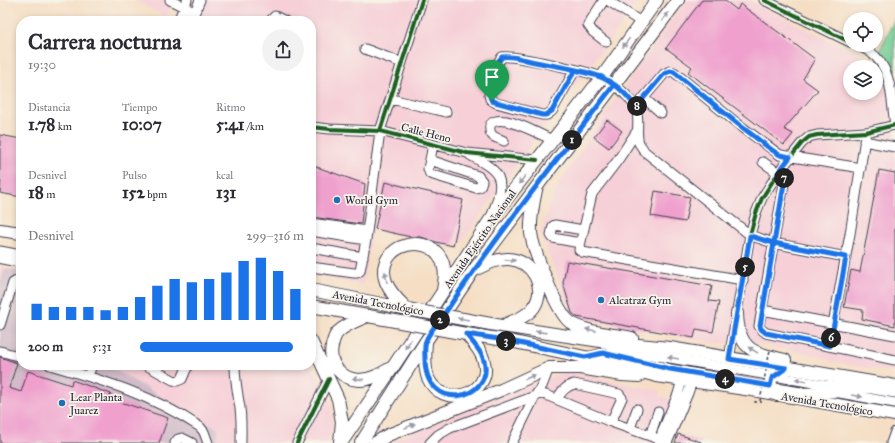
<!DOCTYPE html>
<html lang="es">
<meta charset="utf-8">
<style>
:root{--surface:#fff;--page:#f2f2f3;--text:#2b2b33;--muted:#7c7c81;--accent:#1a73e8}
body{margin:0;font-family:"IM FELL Great Primer",serif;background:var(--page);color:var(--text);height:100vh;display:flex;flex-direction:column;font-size:15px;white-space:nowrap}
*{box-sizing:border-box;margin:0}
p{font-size:13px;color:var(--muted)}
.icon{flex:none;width:22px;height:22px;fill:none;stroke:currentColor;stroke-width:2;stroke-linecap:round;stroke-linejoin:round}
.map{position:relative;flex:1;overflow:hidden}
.panel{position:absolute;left:16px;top:16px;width:300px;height:354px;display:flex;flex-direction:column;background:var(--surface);border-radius:16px;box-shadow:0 2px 6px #0003}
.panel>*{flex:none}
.tools{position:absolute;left:843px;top:12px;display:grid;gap:8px}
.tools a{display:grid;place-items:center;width:40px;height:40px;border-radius:50%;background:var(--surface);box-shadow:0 2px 6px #0003;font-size:20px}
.pin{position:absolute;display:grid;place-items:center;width:34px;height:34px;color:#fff;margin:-41px -17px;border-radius:50% 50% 50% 0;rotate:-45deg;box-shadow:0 0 4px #0007}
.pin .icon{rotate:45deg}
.km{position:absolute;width:20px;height:20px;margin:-10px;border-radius:50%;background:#222;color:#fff;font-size:11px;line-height:20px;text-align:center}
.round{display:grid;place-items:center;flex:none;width:42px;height:42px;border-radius:21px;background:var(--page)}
.overview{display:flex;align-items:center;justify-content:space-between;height:68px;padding:0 12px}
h1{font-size:22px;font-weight:700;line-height:30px}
.figures{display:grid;grid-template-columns:repeat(3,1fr);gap:6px;height:68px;padding:4px 12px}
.figures div{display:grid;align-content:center}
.figures b{font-size:17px;font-weight:700}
.figures small{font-size:11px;font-weight:400}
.figures p{font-size:11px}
.chart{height:112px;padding:8px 12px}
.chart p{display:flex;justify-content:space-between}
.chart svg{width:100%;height:72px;margin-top:4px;stroke:var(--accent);stroke-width:6}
ul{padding:0 12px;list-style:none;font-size:13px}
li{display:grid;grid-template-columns:64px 48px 1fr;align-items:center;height:30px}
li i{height:10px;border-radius:5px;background:var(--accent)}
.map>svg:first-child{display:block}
</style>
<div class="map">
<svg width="895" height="443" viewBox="0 0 895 443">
<rect width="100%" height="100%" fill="#f7f3e8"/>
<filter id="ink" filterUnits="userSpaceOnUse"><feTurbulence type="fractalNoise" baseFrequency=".025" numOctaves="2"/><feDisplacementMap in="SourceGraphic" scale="8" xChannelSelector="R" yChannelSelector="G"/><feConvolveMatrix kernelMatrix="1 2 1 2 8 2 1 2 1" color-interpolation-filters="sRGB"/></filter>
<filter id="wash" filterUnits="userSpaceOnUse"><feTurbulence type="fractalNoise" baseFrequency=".012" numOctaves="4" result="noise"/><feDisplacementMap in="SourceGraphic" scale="16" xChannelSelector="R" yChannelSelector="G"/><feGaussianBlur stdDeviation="0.9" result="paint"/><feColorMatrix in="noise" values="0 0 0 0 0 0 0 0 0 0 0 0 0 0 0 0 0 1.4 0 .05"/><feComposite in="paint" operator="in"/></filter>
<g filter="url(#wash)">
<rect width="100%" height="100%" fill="#f5dec4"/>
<path fill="#f6cfd7" d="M135 0H175L166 17Z
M203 0H640L519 161 457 248 372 230 363 285 311 275V21H194Z
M686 0H748L867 59 872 67H850V93H876V71H895V373L830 361 820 356 753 343H716L624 327 573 316 540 232 557 187 606 113Z
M0 267 21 271V365H311V363L332 404 333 431 325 443H0Z
M575 373 660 391V397L689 401 671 443H387L522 387 556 375Z"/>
<path fill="#d1bdc9" d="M5 269 21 271V365H106L218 429 217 443H0V283Z"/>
<path fill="#72cb92" stroke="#4a7666" d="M895 18V71L891 72 879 52Z"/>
<g id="blocks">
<path fill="#efa0cd" d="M702 0H724L737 10 740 4 815 59 803 79 818 90 784 129 793 134 784 145 688 72 692 67 666 48Z
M607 120 622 131 609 148 594 137Z
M0 135 21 139V197L0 193 1 180H0Z
M311 165 365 184 361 224 311 217Z
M879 170 895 173V326L862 319 863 310 844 307 851 270 860 272Z
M385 182 463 200 453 246 436 242 421 237H411L375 229Z
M655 191 690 197 685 222 651 216Z
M567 261 712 286 709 301 719 302 713 332 696 329 694 338 577 317 572 313 563 283Z
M0 357 17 363 9 388 21 392 28 371 71 385 72 380 111 394 109 398 168 418 159 443H0Z
M678 434 701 442V443H675Z"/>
</g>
</g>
<g filter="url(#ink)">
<use href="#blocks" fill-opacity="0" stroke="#423e50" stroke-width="1"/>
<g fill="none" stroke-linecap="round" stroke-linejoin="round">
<g stroke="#423e50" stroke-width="11">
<path id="minor" d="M170 0 194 12
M604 0 588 25 593 32 606 42
M607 0 641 22
M764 0 850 42
M178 21 187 0
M191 21 200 0
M270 21 275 16 285 21
M856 45C860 47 866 49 870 52 893 67 891 101 895 125
M365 49 402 63
M575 70 552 111 547 115H542L496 103 490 99 489 95 497 64 502 57C515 55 591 72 603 78 615 84 628 95 635 106 641 117 635 132 639 143 640 145 643 148 644 151L750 235 773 243 846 257
M644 98 661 113
M391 99 446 112
M636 107 664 74 670 71 674 72 738 124 780 155 861 168
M311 127 330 129 380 131 467 153 537 160
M637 131 618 160 592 194 579 250 582 252 743 280
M866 132 850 234 829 346 895 360
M504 141C501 139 495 138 493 136 491 134 490 132 490 130 488 120 499 120 506 121 522 124 538 134 553 140
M864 141 895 147
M470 155C500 172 507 177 493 212
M430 160 478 176 482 181 480 187 476 188 430 174 428 169 433 145
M763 162 785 178 759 326 761 329 766 333 829 346
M311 223 367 231
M311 231 366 240
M580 243 553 238 551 235 553 226 555 225 583 230
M311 248 363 257
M0 251 21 255
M311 267 354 273H357L360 271 366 240 380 131 422 0
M762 310 895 335
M0 325 13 283 18 280 21 281
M612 348 825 385 872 389 895 393
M0 351 21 357
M586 357 603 353 670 369 756 385 801 392 840 393 895 403
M729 359 750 235 756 213 762 198 778 173 802 143 809 137 817 135 866 132 895 125
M50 365C105 381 152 395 200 427L204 432 208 443
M146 365 173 380 177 381 182 379 188 365
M235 365C235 379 237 389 239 402 242 416 241 429 241 443
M549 368 542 386 535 396 542 394 546 395 611 422 667 442
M88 376 92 365
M557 399C562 391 565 387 574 384L619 394 622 398 611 422
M630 428 637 409
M650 436 658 412
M175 443 178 439 182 438 192 443
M297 443 329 379
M430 443 438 435 450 428 535 396
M512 443 535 396
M661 443 662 432 678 394 682 380
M667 443 688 393 692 381
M891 443 895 432"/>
</g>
<g stroke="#423e50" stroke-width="14">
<path id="major" d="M536 190C533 204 530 219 531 233 533 249 557 313 570 322 586 333 613 334 632 338
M0 230 21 233
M0 257 21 261
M474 270C485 265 497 258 509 259 533 261 547 287 534 307 527 317 513 321 502 326
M311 290 407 309
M311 306 367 316
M407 309C399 301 390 293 386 282 372 243 437 227 444 268 446 276 444 283 443 290
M737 313C738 350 753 353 785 360
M368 316C358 320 346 324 338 332 334 336 333 342 332 346 328 364 341 379 359 380 371 380 381 374 391 368
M502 326 607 342 670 348 895 386
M466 334 505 340 585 357 657 376 752 390 895 415
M311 341 338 399 342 422 340 442
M426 342C425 354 424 367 428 378 442 410 493 395 484 362 482 351 473 342 466 334
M777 395C764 379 773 377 786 368
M341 443 393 367 490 220 602 77 657 0
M361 443 426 341 473 271 678 0
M375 443 388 435 501 390 549 368H580L622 375 639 376"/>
</g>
<path stroke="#423e50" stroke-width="1.5" stroke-dasharray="3 3" stroke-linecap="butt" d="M755 401V402H762"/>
<use href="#minor" stroke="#fff" stroke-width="9"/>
<use href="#major" stroke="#fff" stroke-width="12"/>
<g stroke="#423e50" stroke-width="14" stroke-linecap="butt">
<path id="major-bridge" d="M407 309 502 326
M368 316 466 334"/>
</g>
<path stroke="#423e50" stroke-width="1.5" stroke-dasharray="3 3" stroke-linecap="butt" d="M760 401 770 350"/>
<use href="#major-bridge" stroke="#fff" stroke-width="12"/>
<g stroke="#f7f3e8" stroke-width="6">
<path id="cycleway" d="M764 0 850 42
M311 127 330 129 380 131 467 153 537 160
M380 131 422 0
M729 359 750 235 756 213 762 198 778 173 802 143 809 137 817 135 866 132 895 125
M297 443 329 379"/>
</g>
<use href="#cycleway" stroke="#1b5e20" stroke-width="4"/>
</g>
<defs><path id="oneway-solid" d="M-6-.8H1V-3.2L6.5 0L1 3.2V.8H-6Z"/></defs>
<g fill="#9c9ca7">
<use href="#oneway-solid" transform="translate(665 17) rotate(-53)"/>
<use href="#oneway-solid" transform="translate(626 43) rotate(126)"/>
<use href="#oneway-solid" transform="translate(522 180) rotate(128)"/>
<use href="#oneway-solid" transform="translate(510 260) rotate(4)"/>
<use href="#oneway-solid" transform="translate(386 277) rotate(-100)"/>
<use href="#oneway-solid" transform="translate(463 319) rotate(-170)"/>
<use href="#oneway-solid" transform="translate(591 330) rotate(-168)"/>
<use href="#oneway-solid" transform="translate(541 332) rotate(-171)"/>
<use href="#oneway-solid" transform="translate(408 344) rotate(123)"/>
<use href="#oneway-solid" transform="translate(753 350) rotate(-149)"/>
<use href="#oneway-solid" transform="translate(673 358) rotate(-170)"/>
<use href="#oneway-solid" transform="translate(530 377) rotate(-24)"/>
<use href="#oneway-solid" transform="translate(358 379) rotate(-174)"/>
<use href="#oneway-solid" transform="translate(801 380) rotate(-169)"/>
<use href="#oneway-solid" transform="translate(857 396) rotate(10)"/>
<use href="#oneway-solid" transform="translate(410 426) rotate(-22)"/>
</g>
</g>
<g fill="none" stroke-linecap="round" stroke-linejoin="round" filter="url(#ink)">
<g stroke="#fff" stroke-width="8">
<path id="route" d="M492 101 542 115H546L552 111 575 70 602 77 614 85C556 161 496 236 443 316 438 322 428 334 426 341 424 346 425 354 425 359 425 416 495 399 484 361 482 351 472 342 466 334L505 340 585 357 603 353 670 369 770 386 772 378 786 368 729 359 750 236 774 243 760 326 761 329 766 333 830 346 846 257 774 243 785 178 778 173 790 157 780 155 772 150 738 124 674 72 670 71 664 74 636 107C630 99 623 91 615 85 595 70 559 67 535 62 525 60 512 55 502 57 495 63 487 94 492 101"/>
</g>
<use href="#route" stroke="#1a73e8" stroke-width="5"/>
</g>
<g fill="#1f6fb2" stroke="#f7f3e8" stroke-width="1.5">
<circle cx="337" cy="200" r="4"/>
<circle cx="601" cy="300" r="4"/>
<circle cx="62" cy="403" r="4"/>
</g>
<g text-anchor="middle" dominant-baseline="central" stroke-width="3.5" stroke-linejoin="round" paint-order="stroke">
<g font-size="11" fill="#22223b" stroke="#f7f3e8">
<text transform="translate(426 133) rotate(14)">Calle Heno</text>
<text transform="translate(480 239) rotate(-55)">Avenida Ejército Nacional</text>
<text transform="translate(378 303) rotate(11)">Avenida Tecnológico</text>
<text transform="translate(827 404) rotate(10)">Avenida Tecnológico</text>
</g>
<g font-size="11" fill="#22223b" stroke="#f7f3e8" text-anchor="start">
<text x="345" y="200">World Gym</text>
<text x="609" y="300">Alcatraz Gym</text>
<text x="70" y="397">Lear Planta<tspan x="70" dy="13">Juarez</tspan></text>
</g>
</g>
</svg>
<div class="tools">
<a><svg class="icon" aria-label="locate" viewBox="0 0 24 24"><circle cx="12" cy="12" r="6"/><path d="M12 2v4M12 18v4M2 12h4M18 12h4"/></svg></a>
<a><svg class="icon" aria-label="layers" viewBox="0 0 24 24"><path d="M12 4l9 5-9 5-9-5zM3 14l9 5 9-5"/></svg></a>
</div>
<div class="pin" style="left:492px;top:101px;background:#1e9e55"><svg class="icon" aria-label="arrive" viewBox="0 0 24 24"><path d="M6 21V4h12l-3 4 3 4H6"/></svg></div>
<b class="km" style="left:572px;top:140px">1</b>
<b class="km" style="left:440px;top:320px">2</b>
<b class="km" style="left:506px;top:341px">3</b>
<b class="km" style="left:725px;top:379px">4</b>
<b class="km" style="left:745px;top:267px">5</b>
<b class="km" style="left:831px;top:338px">6</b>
<b class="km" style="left:784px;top:178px">7</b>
<b class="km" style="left:637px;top:106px">8</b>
<section class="panel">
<div class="overview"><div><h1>Carrera nocturna</h1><p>19:30</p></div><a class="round"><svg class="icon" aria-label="share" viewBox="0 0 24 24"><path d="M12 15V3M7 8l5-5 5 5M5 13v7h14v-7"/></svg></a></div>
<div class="figures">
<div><p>Distancia</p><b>1.78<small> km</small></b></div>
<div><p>Tiempo</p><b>10:07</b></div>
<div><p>Ritmo</p><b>5:41<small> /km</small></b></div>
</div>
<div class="figures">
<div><p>Desnivel</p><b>18<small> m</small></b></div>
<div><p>Pulso</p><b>152<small> bpm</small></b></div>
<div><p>kcal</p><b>131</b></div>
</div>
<div class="chart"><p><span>Desnivel</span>299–316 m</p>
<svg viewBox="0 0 160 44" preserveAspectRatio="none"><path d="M5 44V34M15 44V36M25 44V36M35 44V36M45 44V38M55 44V36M65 44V30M75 44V23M85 44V19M95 44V21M105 44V19M115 44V15M125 44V8M135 44V6M145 44V14M155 44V25"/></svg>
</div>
<ul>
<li><b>200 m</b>5:31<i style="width:93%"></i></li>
</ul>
</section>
</div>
